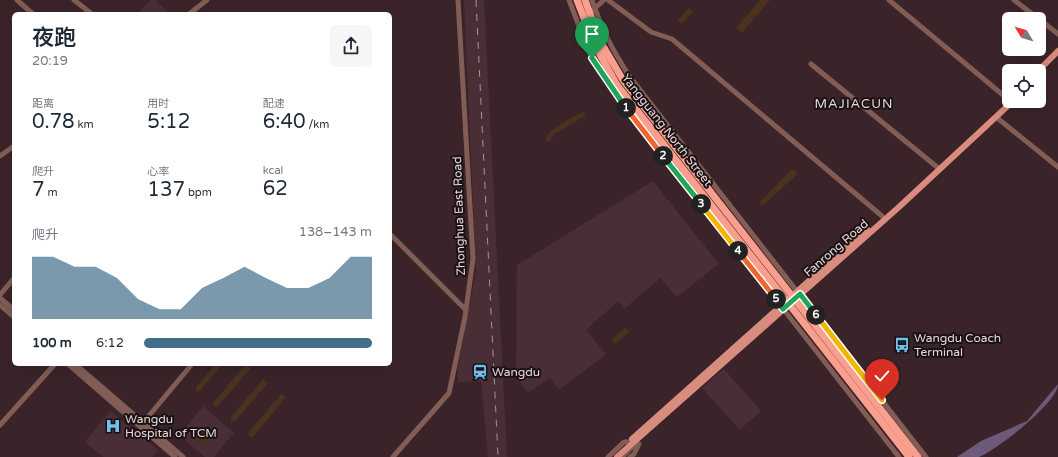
<!DOCTYPE html>
<html lang="zh">
<meta charset="utf-8">
<style>
:root{--surface:#fff;--page:#f6f6f7;--text:#1f2937;--muted:#747a83;--accent:#426e8b}
body{margin:0;font-family:"Varela Round","Noto Sans SC",sans-serif;background:var(--page);color:var(--text);height:100vh;display:flex;flex-direction:column;font-size:15px;white-space:nowrap}
*{box-sizing:border-box;margin:0}
p{font-size:13px;color:var(--muted)}
.icon{flex:none;width:22px;height:22px;fill:none;stroke:currentColor;stroke-width:2;stroke-linecap:round;stroke-linejoin:round}
.map{position:relative;flex:1;overflow:hidden}
.sheet{position:absolute;left:12px;top:12px;width:380px;height:354px;display:flex;flex-direction:column;background:var(--surface);border-radius:6px;box-shadow:0 4px 16px #0002}
.sheet>*{flex:none}
.needle{width:26px;rotate:308deg}
.buttons{position:absolute;left:1002px;top:12px;display:grid;gap:8px}
.buttons a{display:grid;place-items:center;width:44px;height:44px;border-radius:6px;background:var(--surface);box-shadow:0 4px 16px #0002;font-size:20px}
.pin{position:absolute;display:grid;place-items:center;width:34px;height:34px;color:#fff;margin:-41px -17px;border-radius:50% 50% 50% 0;rotate:-45deg;box-shadow:0 0 4px #0007}
.pin .icon{rotate:45deg}
.km{position:absolute;width:20px;height:20px;margin:-10px;border-radius:50%;background:#222;color:#fff;font-size:11px;line-height:20px;text-align:center}
.round{display:grid;place-items:center;flex:none;width:42px;height:42px;border-radius:6px;background:var(--page)}
.head{display:flex;align-items:center;justify-content:space-between;height:68px;padding:0 20px}
h1{font-size:22px;font-weight:600;line-height:30px}
.figures{display:grid;grid-template-columns:repeat(3,1fr);gap:6px;height:68px;padding:4px 20px}
.figures div{display:grid;align-content:center}
.figures b{font-size:20px;font-weight:600}
.figures small{font-size:11px;font-weight:400}
.figures p{font-size:11px}
.chart{height:112px;padding:8px 20px}
.chart p{display:flex;justify-content:space-between}
.chart svg{width:100%;height:72px;margin-top:4px;fill:var(--accent);opacity:.7}
ul{padding:0 20px;list-style:none;font-size:13px}
li{display:grid;grid-template-columns:64px 48px 1fr;align-items:center;height:30px}
li i{height:10px;border-radius:5px;background:var(--accent)}
.map>svg:first-child{display:block}
</style>
<div class="map">
<svg width="1058" height="457" viewBox="0 0 1058 457">
<rect width="100%" height="100%" fill="#3a2429"/>
<path fill="#4a2e35" d="M150 0H155L170 14H137Z
M464 0H484L507 457H488L481 381 458 382V366L476 272Z
M653 181 719 264 677 297 660 278 624 309 618 301 586 330 606 354 559 390 550 378 528 393 516 376 517 265Z
M724 369 761 411 740 430 702 388Z
M203 406 234 433 214 457H205L179 435Z
M110 411 158 450 152 457H104L85 442Z"/>
<path fill="#4c321e" d="M760 0H770L742 33 736 28Z
M689 8 693 12 682 24 678 20Z
M583 112 585 113V116L554 134 551 140 546 142C544 130 573 117 583 112Z
M791 170 796 171 797 174 764 205 761 206 760 202Z
M626 327 629 332 616 343H614L612 339Z
M216 364H223L199 392 196 391V387Z
M246 364 251 368 218 406H214L213 403Z
M263 379 268 383 235 421H231V417Z
M281 394 286 397 253 437H250L248 435 249 432Z
M197 437a6 6 0 1 1 12 0a6 6 0 1 1-12 0Z"/>
<path fill="#6d5a79" d="M1058 384C1058 403 996 450 979 457 973 457 963 457 957 457L981 441 1027 421Z"/>
<g fill="none" stroke-linecap="round" stroke-linejoin="round">
<path stroke="#825d56" stroke-width="5" d="M17 0 33 14
M74 0 92 14
M569 0 589 52 616 95 899 457
M592 0C602 30 613 51 630 77L926 457
M608 0 651 32 672 39 882 216
M889 0 1009 100
M1014 0 1039 19
M593 10 604 0
M189 14 207 0
M1039 19 1058 34
M811 64 937 167
M996 117 1058 167
M0 156 14 146
M390 234 466 310
M0 295 14 278
M0 298 14 310
M0 305 14 317
M68 364 175 457
M75 364 183 457
M143 423 192 364
M0 425 55 364
M393 457 449 393 465 317 473 259 458 0
M608 457 624 442H629
M622 457 637 442
M630 457 634 454 639 444"/>
<path stroke="#d88c7e" stroke-width="6" d="M1038 71 1058 51
M632 439 867 229
M617 457 899 207 1013 101"/>
<path stroke="#fa9e8e" stroke-width="7" d="M577 0 594 44 617 85 909 457
M585 0 600 41 623 80 918 457"/>
<path stroke="#a69497" stroke-width="1" stroke-dasharray="7 7" stroke-linecap="butt" d="M476 0 498 457"/>
</g>
<g fill="none" stroke-linecap="round" stroke-linejoin="round">
<g stroke="#fff" stroke-width="8">
<path id="split-1" d="M592 58 626 108"/>
</g>
<g stroke="#fff" stroke-width="8">
<path id="split-2" d="M626 108 663 156"/>
</g>
<g stroke="#fff" stroke-width="8">
<path id="split-3" d="M663 156 701 204"/>
</g>
<g stroke="#fff" stroke-width="8">
<path id="split-4" d="M701 204 738 251"/>
</g>
<g stroke="#fff" stroke-width="8">
<path id="split-5" d="M738 251 776 299"/>
</g>
<g stroke="#fff" stroke-width="8">
<path id="split-6" d="M776 299 783 309 800 294 816 315"/>
</g>
<g stroke="#fff" stroke-width="8">
<path id="split-7" d="M816 315 853 363"/>
</g>
<g stroke="#fff" stroke-width="8">
<path id="split-8" d="M853 363 882 400"/>
</g>
<use href="#split-1" stroke="#22a559" stroke-width="5"/>
<use href="#split-2" stroke="#f0652b" stroke-width="5"/>
<use href="#split-3" stroke="#22a559" stroke-width="5"/>
<use href="#split-4" stroke="#f5b400" stroke-width="5"/>
<use href="#split-5" stroke="#f0652b" stroke-width="5"/>
<use href="#split-6" stroke="#22a559" stroke-width="5"/>
<use href="#split-7" stroke="#f5b400" stroke-width="5"/>
<use href="#split-8" stroke="#f5b400" stroke-width="5"/>
</g>
<defs>
<g id="bus-bare" transform="scale(1.2)"><path d="M-5-6H5V4H4V6H2V4H-2V6H-4V4H-5ZM-3.5-4V0h7V-4ZM-3.5 1.2v1.5H-2V1.2ZM2 1.2v1.5H3.5V1.2Z" fill="#6cc3f2" stroke="#1a1113" stroke-width="2.5" paint-order="stroke"/></g>
<g id="station-bare" transform="scale(1.2)"><path d="M-3-6H3Q5-6 5-4V2Q5 4 3 4L4.5 6H3L1.5 4h-3L-3 6H-4.5L-3 4Q-5 4-5 2V-4Q-5-6-3-6ZM-3.5-4v3h7v-3ZM-3.5 1v1.5H-2V1ZM2 1v1.5H3.5V1Z" fill="#6cc3f2" stroke="#1a1113" stroke-width="2.5" paint-order="stroke"/></g>
<g id="hospital-bare" transform="scale(1.2)"><path d="M-5-5h3v3.5h4V-5h3V5h-3V1.5h-4V5h-3Z" fill="#6cc3f2" stroke="#1a1113" stroke-width="2.5" paint-order="stroke"/></g>
</defs>
<g fill-rule="evenodd">
<use href="#bus-bare" x="902" y="345"/>
<use href="#station-bare" x="480" y="372"/>
<use href="#hospital-bare" x="113" y="426"/>
</g>
<g text-anchor="middle" dominant-baseline="central" stroke-width="4" stroke-linejoin="round" paint-order="stroke">
<g font-size="12" fill="#e6d7d9" stroke="#1a1113">
<text transform="translate(667 130) rotate(52)">Yangguang North Street</text>
<text transform="translate(459 216) rotate(-92)">Zhonghua East Road</text>
<text transform="translate(836 248) rotate(-41)">Fanrong Road</text>
</g>
<g font-size="12" fill="#e6d7d9" stroke="#1a1113" text-anchor="start">
<text x="914" y="338">Wangdu Coach<tspan x="914" dy="14">Terminal</tspan></text>
<text x="492" y="372">Wangdu</text>
<text x="125" y="419">Wangdu<tspan x="125" dy="14">Hospital of TCM</tspan></text>
</g>
<g font-size="13" letter-spacing="1" fill="#e6d7d9" stroke="#1a1113">
<text x="854" y="104">MAJIACUN</text>
</g>
</g>
</svg>
<div class="buttons">
<a><svg class="needle" viewBox="-14 -14 28 28"><path d="M0-13l5 13h-10z" fill="#e53935"/><path d="M0 13l5-13h-10z" fill="#747a83"/></svg></a>
<a><svg class="icon" aria-label="locate" viewBox="0 0 24 24"><circle cx="12" cy="12" r="6"/><path d="M12 2v4M12 18v4M2 12h4M18 12h4"/></svg></a>
</div>
<div class="pin" style="left:592px;top:58px;background:#1e9e55"><svg class="icon" aria-label="arrive" viewBox="0 0 24 24"><path d="M6 21V4h12l-3 4 3 4H6"/></svg></div>
<div class="pin" style="left:882px;top:400px;background:#d93025"><svg class="icon" aria-label="check" viewBox="0 0 24 24"><path d="M5 12l5 5 9-10"/></svg></div>
<b class="km" style="left:626px;top:108px">1</b>
<b class="km" style="left:663px;top:156px">2</b>
<b class="km" style="left:701px;top:204px">3</b>
<b class="km" style="left:738px;top:251px">4</b>
<b class="km" style="left:776px;top:299px">5</b>
<b class="km" style="left:816px;top:315px">6</b>
<section class="sheet">
<div class="head"><div><h1>夜跑</h1><p>20:19</p></div><a class="round"><svg class="icon" aria-label="share" viewBox="0 0 24 24"><path d="M12 15V3M7 8l5-5 5 5M5 13v7h14v-7"/></svg></a></div>
<div class="figures">
<div><p>距离</p><b>0.78<small> km</small></b></div>
<div><p>用时</p><b>5:12</b></div>
<div><p>配速</p><b>6:40<small> /km</small></b></div>
</div>
<div class="figures">
<div><p>爬升</p><b>7<small> m</small></b></div>
<div><p>心率</p><b>137<small> bpm</small></b></div>
<div><p>kcal</p><b>62</b></div>
</div>
<div class="chart"><p><span>爬升</span>138–143 m</p>
<svg viewBox="0 0 160 44" preserveAspectRatio="none"><path d="M0 44V6L10 6L20 12L30 12L40 19L50 32L60 38L70 38L80 25L90 19L100 12L110 19L120 25L130 25L140 19L150 6L160 6V44z"/></svg>
</div>
<ul>
<li><b>100 m</b>6:12<i style="width:100%"></i></li>
</ul>
</section>
</div>
